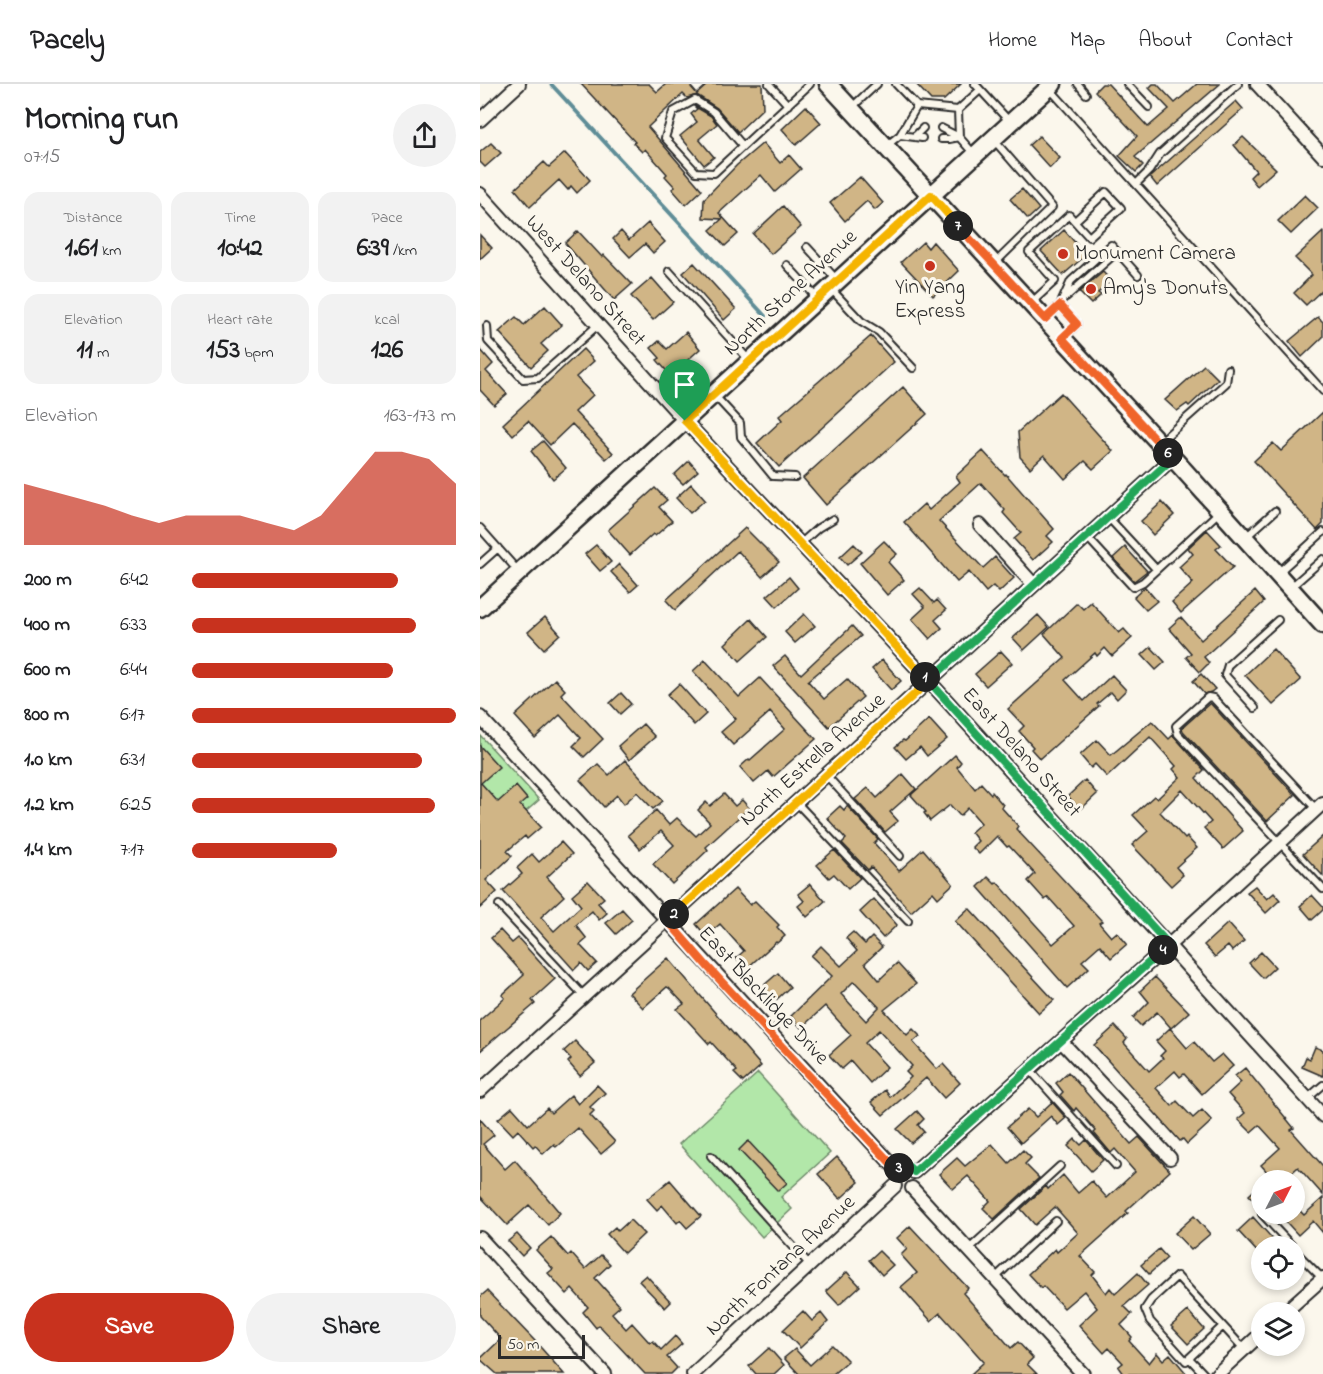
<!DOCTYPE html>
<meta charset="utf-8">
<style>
:root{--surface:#fff;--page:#f2f2f2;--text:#202124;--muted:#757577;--line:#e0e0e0;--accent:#c8321e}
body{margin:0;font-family:"Indie Flower",sans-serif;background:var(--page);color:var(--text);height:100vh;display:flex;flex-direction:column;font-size:22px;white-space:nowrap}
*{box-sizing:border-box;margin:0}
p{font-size:20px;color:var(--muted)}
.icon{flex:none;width:33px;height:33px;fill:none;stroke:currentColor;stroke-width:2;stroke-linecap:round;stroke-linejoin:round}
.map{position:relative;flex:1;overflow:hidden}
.sheet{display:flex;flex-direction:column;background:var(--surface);width:480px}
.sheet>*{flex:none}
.needle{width:39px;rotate:48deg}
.tools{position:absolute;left:771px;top:1086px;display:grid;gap:12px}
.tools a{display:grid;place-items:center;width:54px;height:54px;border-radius:50%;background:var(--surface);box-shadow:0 3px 9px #0003;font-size:30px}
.scale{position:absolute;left:18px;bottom:15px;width:87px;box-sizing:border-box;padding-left:6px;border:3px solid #2b2b2b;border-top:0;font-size:16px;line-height:21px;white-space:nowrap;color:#2b2b2b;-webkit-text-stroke:4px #fbf7ec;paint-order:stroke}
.pin{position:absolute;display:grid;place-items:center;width:51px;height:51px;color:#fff;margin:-62px -26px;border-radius:50% 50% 50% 0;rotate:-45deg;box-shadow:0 0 6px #0007}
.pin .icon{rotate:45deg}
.km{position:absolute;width:30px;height:30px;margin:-15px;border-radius:50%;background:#222;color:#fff;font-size:16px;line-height:30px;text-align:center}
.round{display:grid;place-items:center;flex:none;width:63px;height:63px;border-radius:32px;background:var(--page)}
.overview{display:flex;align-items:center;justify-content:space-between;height:102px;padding:0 24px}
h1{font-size:33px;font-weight:800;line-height:45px}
.metrics{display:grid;grid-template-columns:repeat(3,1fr);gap:9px;height:102px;padding:6px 24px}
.metrics div{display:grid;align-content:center;border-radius:15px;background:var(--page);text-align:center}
.metrics b{font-size:26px;font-weight:800}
.metrics small{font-size:16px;font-weight:400}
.metrics p{font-size:16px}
.chart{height:168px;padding:12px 24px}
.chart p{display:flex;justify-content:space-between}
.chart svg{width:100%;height:108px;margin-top:6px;fill:var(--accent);opacity:.7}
.cta{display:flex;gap:12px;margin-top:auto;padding:12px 24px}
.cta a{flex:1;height:69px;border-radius:36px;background:var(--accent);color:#fff;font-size:24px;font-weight:800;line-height:69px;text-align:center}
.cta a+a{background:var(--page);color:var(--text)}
ul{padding:0 24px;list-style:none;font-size:20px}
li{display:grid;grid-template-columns:96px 72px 1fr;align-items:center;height:45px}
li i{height:15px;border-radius:8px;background:var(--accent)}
header{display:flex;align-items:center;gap:36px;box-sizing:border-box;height:84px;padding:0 30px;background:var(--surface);border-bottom:2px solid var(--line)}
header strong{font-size:28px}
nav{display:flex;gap:33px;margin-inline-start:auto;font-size:21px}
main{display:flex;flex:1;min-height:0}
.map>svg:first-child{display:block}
</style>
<header>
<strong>Pacely</strong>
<nav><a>Home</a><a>Map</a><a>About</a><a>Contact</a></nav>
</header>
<main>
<section class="sheet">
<div class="overview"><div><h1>Morning run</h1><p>07:15</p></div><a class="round"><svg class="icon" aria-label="share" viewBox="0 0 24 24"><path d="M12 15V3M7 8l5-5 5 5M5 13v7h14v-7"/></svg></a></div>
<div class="metrics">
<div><p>Distance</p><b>1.61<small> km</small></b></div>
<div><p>Time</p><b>10:42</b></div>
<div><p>Pace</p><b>6:39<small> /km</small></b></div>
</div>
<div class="metrics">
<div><p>Elevation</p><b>11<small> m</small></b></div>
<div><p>Heart rate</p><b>153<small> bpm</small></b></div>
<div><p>kcal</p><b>126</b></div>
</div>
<div class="chart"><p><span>Elevation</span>163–173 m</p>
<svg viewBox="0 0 160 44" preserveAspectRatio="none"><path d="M0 44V19L10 22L20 25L30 28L40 32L50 35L60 32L70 32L80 32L90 35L100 38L110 32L120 19L130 6L140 6L150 9L160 19V44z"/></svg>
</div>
<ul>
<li><b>200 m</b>6:42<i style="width:78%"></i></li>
<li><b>400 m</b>6:33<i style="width:85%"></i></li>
<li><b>600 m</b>6:44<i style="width:76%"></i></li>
<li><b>800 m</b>6:17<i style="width:100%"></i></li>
<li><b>1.0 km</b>6:31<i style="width:87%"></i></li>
<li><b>1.2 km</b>6:25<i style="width:92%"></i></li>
<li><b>1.4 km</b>7:17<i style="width:55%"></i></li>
</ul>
<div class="cta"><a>Save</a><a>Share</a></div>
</section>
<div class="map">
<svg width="843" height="1290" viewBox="0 0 843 1290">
<rect width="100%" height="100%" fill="#fbf7ec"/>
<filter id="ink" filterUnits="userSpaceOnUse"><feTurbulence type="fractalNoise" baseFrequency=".0167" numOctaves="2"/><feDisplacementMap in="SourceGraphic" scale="12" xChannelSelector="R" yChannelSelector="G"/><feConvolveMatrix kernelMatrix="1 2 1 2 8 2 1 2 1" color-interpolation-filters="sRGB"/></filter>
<g filter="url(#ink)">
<path fill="#b2e7a9" stroke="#6e896a" stroke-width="1.5" d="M0 651 59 716 9 760 0 750Z
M278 989 350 1069 301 1113 312 1125 282 1153 199 1060Z"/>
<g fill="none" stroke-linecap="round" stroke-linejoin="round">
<path stroke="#5e8d97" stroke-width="4" d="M71 0 285 232"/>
</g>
<path fill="#d0b586" stroke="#2b2b2b" stroke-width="1.5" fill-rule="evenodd" d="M101 0H169L177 8 186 0H214L211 3 217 10 228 0H282L283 24 258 48 237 24 217 11 207 14 203 10 168 43 222 106 206 121 192 105 195 103 185 92 187 90 165 65 162 68 153 59 155 58Z
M436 0H481L464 16H451Z
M622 0H628L668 43 689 25 669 4 673 0H677L695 19 717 0H740L655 73 663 81 656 88 639 72 657 52 615 7Z
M756 17 763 25 677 102 670 93Z
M214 22 231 32 237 40 219 55 234 73 224 81 200 52 217 38 211 30 217 25Z
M326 22 341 39 316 61 302 45Z
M559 52 580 74 570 84 549 61Z
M763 53 796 85 777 102 770 93 776 87 754 61Z
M11 59 21 69 5 83 0 78V68Z
M283 59 300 79 309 71 321 85 295 108 281 91 239 129 258 150 245 162 230 146 242 135 223 134 224 115 257 81Z
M85 69 110 96 97 109 91 102 88 106 79 96 50 123 35 105 64 78 69 83Z
M380 93 403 119 395 126 387 117 365 137 350 119Z
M542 105 559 125 548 135 530 115Z
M825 111 838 124 811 150 798 137Z
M303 122 321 143 291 170 273 150Z
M168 139 185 158 173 169 165 160 150 173 133 155 141 147 149 156Z
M584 146 606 171 583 191 561 167Z
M98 147 122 173 124 171 152 200 134 216 85 159Z
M843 148V205L826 221 814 209 832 191 815 174Z
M0 151 12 164 0 175Z
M443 158 448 164 453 158 479 187 453 212 421 178Z
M214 179 256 225 244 236 203 189Z
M623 188 631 197 618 209 621 211 611 220 599 208Z
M172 194 193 218 173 236 151 212Z
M65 222 82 241 61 260 68 267 51 283 19 248 36 233 44 241Z
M838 233 843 238V253L822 273 809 257Z
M206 248 220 265 202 281 209 289 198 300 177 276 180 274 171 264 179 257 187 265Z
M391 252 414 278 299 383 277 359 302 336 299 332Z
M0 265 13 280 6 287 27 310 14 321 0 306Z
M103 265 114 277 96 293 113 311 95 328 133 369 126 375 92 340 70 361 48 337 33 351 23 340Z
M724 281 738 295 709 322 707 320 697 327 685 316Z
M423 303 447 330 346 421 323 394Z
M581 309 633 367 613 385 605 377 585 395 564 371 550 384 540 373 538 348Z
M843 328V440L837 446 774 377 793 359 801 367Z
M63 357 86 384 73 395 51 367Z
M503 367 525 391 526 390 574 445 567 452 573 458 553 476 534 455 541 449 523 429 525 426 501 399 459 437 503 484 515 473 534 494 519 508 513 502 506 508 489 488 477 498 424 438 444 420 449 426 480 398 476 392Z
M209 377 218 387 203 400 194 391Z
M211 400 225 416 210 429 196 414Z
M175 404 187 416 179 423 192 437 175 452 173 450 150 471 128 446Z
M682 418 694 431 673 451 661 437Z
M265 444 299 478 282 493 258 467 195 526 186 516Z
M727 446 741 461 736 465 753 483 701 529 692 518 713 499 699 483 713 470 708 464Z
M404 457 417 470 408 478 424 496 407 511 380 479Z
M374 460 382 468 367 481 360 473Z
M116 461 131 478 120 487 105 470Z
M645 463 667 487 654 497 633 474Z
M139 480 158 501 150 508 131 488Z
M309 493 318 504 297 523 287 512Z
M665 503 677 517 666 526 654 513Z
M440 504 454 519 457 516 466 526 455 536 462 544 450 555 432 535 445 523 433 510Z
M775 507 784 518 724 573 729 579 720 588 706 573 711 569 689 544 701 533 721 556Z
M611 518 639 549 644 545 652 554 632 572 625 564 617 572 615 569 585 596 604 617 632 591 646 606 637 615 631 608 617 620 619 622 560 675 551 665 553 663 539 647 544 642 528 625 585 574 564 550 597 519 603 525Z
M324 530 335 542 315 559 305 548Z
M558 531 569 543 544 566 533 554Z
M65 533 80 550 64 565 48 548Z
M271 535 287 553 260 577 245 560Z
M372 542 381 552 328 597 344 615 367 595 383 613 349 643 293 582 305 572 321 590Z
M671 563 685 578 676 586 662 571Z
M793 565 821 596 793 621 765 591Z
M521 567 532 579 506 602 495 590Z
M225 576 259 613 280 594 336 655 293 693 288 687 274 699 260 683 269 675 270 676 305 645 290 628 253 661 241 648 256 635 213 587Z
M402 576 421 597 411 606 392 585Z
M721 590 735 605 731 608 724 610 713 597Z
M75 595 85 606 81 610 123 655 104 673 93 662 101 654 80 631 55 654 35 632Z
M199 600 226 630 214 641 187 611Z
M141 609 151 620 140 630 130 619Z
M730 619 815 711 787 737 703 647 702 644Z
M449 635 467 655 447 672 440 663 426 675 415 663 423 656 425 657Z
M672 637 689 655 693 651 724 686 716 694 763 747 743 765 724 744 731 738 702 706 680 728 705 755 707 753 717 764 696 783 703 791 691 802 652 761 668 747 653 731 674 712 677 715 700 693 693 685 696 682 670 653 627 693 615 680 611 684 600 671 617 656 631 671Z
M163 640 175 653 149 676 138 662Z
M0 662 19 683 1 699 18 718 36 702 47 715 40 721 61 743 47 755 45 752 27 767 32 772 6 796 17 808 0 824Z
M475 671 481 678 477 683 495 705 501 699 511 710 512 708 523 721 521 723 538 742 536 745 622 837 619 839 631 853 637 848 647 860 631 874 620 861 602 877 609 884 587 904 498 803 508 793 515 800 517 798 573 860 594 842 568 813 565 816 548 797 555 790 529 762 527 763 517 752 499 770 492 763 498 757 491 748 501 739 488 724 480 732 470 721 450 737 444 729 446 728 431 711Z
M145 676 183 717 173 725 157 708 144 720 137 711 124 723 100 696 118 680 129 691Z
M423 690 436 705 410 728 418 737 405 748 375 715 388 704 397 714Z
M605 696 617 710 600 726 588 712Z
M244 710 255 722 262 716 269 724 226 763 228 766 192 800 173 780 194 761 181 747 160 765 148 751 176 726 189 741 197 734 216 752 230 739 218 726 226 718 230 722Z
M360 722 364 726 367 722 398 755 394 759 419 787 443 765 473 800 458 814 453 808 431 828 391 783 388 786 362 759 366 755 347 734Z
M843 752V792L823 770Z
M81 758 92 770 67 793 84 812 61 833 74 847 101 822 92 811 108 797 124 814 118 819 127 829 119 836 112 827 96 841 107 855 100 861 117 879 108 887 101 879 94 886 23 807 42 790 37 784 52 770 59 778Z
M354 766 380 794 368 805 354 790 349 794 337 781Z
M330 800 345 817 327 833 318 822 324 817 318 810Z
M775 802 787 815 794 809 800 816 786 829 767 808Z
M255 805 270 821 275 817 299 841 297 843 305 852 297 859 296 858 266 885 256 874 264 867 240 840 226 852 216 840Z
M832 811 843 823V826L832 836 820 822Z
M394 815 417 841 403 854 380 828Z
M489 824 574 916 559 929 475 837Z
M142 825 152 836 136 850 126 839Z
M748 839 764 857 752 867 748 862 735 873 724 861Z
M20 846 32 859 38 854 75 895 52 916 55 920 0 967V936L25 914 22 911 44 891 11 854Z
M373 848 385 860 392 853 402 863 385 879 399 896 417 879 436 900 404 926 427 951 433 945 440 952 433 958 457 985 463 980 480 999 464 1014 446 994 403 1031 391 1018 405 1006 410 1013 431 993 426 988 432 982 399 946 385 959 407 983 390 999 371 977 362 985 349 971 371 951 345 922 321 944 311 932 352 892 331 872 341 862 361 882 377 867 366 854ZM374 897 399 923 386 937 361 910Z
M781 868 795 883 783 894 769 879Z
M188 874 281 982 263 998 254 989 257 987 231 958 229 960 197 925 204 920 189 904 187 903 163 924 149 909Z
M298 889 310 903 296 916 283 902Z
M675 893 709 928 691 944 677 928 661 942 653 934 669 918 660 907Z
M635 942 647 955 644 959 669 987 683 974 680 972 685 967 676 957 690 944 707 964 714 958 732 978 742 970 753 982 722 1010 704 990 700 993 695 987 676 1004 692 1022 697 1017 713 1034 722 1026 732 1037 707 1060 703 1055 700 1057 614 961Z
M95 957 115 979 100 992 88 978 91 975 84 967Z
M835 963 843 966V992L822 983 826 973 830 975Z
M765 984 814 1044 811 1046 843 1082V1111L818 1083 804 1096H781L789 1090 781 1081 800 1064 779 1041 771 1048 758 1035 765 1029 748 1010 761 998 755 992Z
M588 988 651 1060 659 1053 690 1087 646 1127 648 1129 600 1172 615 1188 612 1191 626 1209 630 1204 635 1210 658 1189 668 1201 644 1222 652 1230 641 1241 652 1253 649 1257 669 1279 677 1269 683 1276 690 1270 707 1290H643L638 1283 643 1279 629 1264 624 1269 599 1241 617 1224 604 1207 584 1224 563 1202 561 1204 548 1190 575 1165 577 1168 598 1149 575 1123 555 1141 541 1125 566 1102 568 1105 583 1091 598 1109 612 1097 627 1114 655 1088 635 1065 631 1069 614 1049 616 1047 596 1024 594 1027 580 1011 583 1008 576 999Z
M117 1001 125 1009 110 1023 114 1027 110 1031 135 1058 121 1070 98 1044 76 1063 74 1060 63 1070 55 1061 53 1063 38 1046 33 1051 18 1035 32 1023 48 1041 67 1024 71 1029 91 1011 98 1020Z
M572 1018 586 1034 578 1041 571 1032 541 1059 527 1043 548 1025 556 1033Z
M437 1027 444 1035 438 1041 444 1048 431 1059 417 1045Z
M0 1035 14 1051 3 1060 25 1085 35 1076 80 1129 68 1141 49 1121 27 1141 0 1112Z
M595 1055 601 1061 606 1056 623 1076 611 1087 588 1062Z
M268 1057 307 1099 298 1107 259 1066Z
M512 1060 529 1079 543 1066 551 1074 545 1080 559 1094 514 1135 503 1124 510 1117 488 1092 473 1105 459 1090 477 1074 485 1082Z
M357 1073 379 1098 360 1115 338 1090Z
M190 1096 221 1132 207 1144 200 1136 197 1139 182 1121 177 1126 167 1115Z
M782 1099V1125L769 1111Z
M843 1114V1149L833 1137 818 1151 799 1130H814V1121L824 1131Z
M714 1132 730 1150 711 1166 695 1149Z
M773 1133 799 1162H782V1173L758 1147Z
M150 1136 164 1150 144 1169 127 1150 135 1143 138 1147Z
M430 1142 488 1204 483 1209 531 1264 538 1258 553 1274 547 1280 557 1290H491L504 1278 460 1229 451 1237 421 1203 437 1189 421 1171 427 1165 417 1154Z
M37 1150 50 1164 42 1172 28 1157Z
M71 1153 88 1172 91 1169 105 1185 121 1171 130 1180 115 1194 140 1222 132 1229 146 1245 152 1239 170 1259 173 1257 181 1266 195 1252 202 1260 187 1273 197 1284 191 1290H165L119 1241 116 1244 103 1228 108 1223 92 1205 87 1210 68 1189 73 1185 56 1166Z
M679 1165 687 1174 669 1190 661 1181Z
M399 1167 413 1181 402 1191 389 1176Z
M367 1188 380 1202 359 1221 346 1207Z
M166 1191 191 1218 185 1224 159 1197Z
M7 1207 54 1256 84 1290H17L0 1275 21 1255 0 1232V1213Z
M323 1227 332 1237 341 1229 348 1238 320 1264 303 1246Z
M708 1227 724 1245 708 1260 691 1242Z
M352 1261 368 1277 353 1290H319L304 1274 315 1265 330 1281Z
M289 1264 304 1281 294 1290H276L269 1282Z"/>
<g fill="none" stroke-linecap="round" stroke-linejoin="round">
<g stroke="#2b2b2b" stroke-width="10">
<path id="lane" d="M289 0 308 21
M416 0 437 22 478 26 500 6
M495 0 529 37
M598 0 606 10
M647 0 669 23
M570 5 843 307
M371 24 397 0
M461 44 479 53 478 26
M420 51 437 22
M434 53 443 44
M461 55H469L479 53 494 70
M513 55 572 123 515 179
M263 62 234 28 215 16 193 28 185 54 216 88 234 89 330 0
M406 62 420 51 442 54
M656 100 669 87 680 70 758 0
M327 163 357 196
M307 181 337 214
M189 187 269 276
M352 206 381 237 399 248 433 284
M586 213 637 168
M551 219 575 197 549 168 589 131 609 153 641 124 626 108 595 137
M580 221 591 197 631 161 658 191
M565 235 580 221 597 240 584 253
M7 242 8 257 43 295 58 294 118 241
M235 312 260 339 261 353 293 392 315 393
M681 357 746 299 748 285
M628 433 676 485
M0 444 39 488
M607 453 653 503 663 498 738 429
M766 453 795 427
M320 460 338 444 353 435
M0 480 18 464
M799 488 843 448
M810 504 843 475
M775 624 745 591 748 581 798 536
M346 691 420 772
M316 718 428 837
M836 725 733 614 728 613 696 642 698 650 843 805
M19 821 104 912
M550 986 636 1082
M828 1014 843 1001
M231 1072 330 1181
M782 1130 812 1162
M489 1165 580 1082
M814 1166 843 1195
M515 1194 576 1137
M743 1242 706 1277 670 1237 665 1225 671 1216 697 1192 764 1265
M709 1274 724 1290"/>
</g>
<g stroke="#2b2b2b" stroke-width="16">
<path id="street" d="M777 0 843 72
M0 36 39 0
M0 110 205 337 449 597 843 1032
M500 441 554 501
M0 633 417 1086
M581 957 690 1074
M0 1007 693 374
M434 1088 689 861 843 719
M432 1104 603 1290
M0 1154 125 1290
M805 1228 843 1194
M213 1290 415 1102
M737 1290 782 1249"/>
</g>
<g stroke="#2b2b2b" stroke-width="21">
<path id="secondary" d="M348 0 693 374 843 541
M0 524 573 0"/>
</g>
<use href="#lane" stroke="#fbf7ec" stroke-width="6"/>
<use href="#street" stroke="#fbf7ec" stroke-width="12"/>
<use href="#secondary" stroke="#fbf7ec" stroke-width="16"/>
</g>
</g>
<g fill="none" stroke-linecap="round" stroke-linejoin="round" filter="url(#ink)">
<g stroke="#fff" stroke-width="12">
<path id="split-1" d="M205 337 445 593"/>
</g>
<g stroke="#fff" stroke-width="12">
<path id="split-2" d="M194 830 449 597 445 593"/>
</g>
<g stroke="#fff" stroke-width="12">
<path id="split-3" d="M194 830 187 836 227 882 417 1086 419 1084"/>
</g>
<g stroke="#fff" stroke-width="12">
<path id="split-4" d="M419 1084 429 1083 434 1088 683 866"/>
</g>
<g stroke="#fff" stroke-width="12">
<path id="split-5" d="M458 607 689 861 683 866"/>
</g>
<g stroke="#fff" stroke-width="12">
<path id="split-6" d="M458 607 449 597 693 374 688 369"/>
</g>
<g stroke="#fff" stroke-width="12">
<path id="split-7" d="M478 142 565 235 580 221 597 240 582 254 688 369"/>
</g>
<g stroke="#fff" stroke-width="12">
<path id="split-8" d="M205 337 451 111 478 142"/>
</g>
<use href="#split-1" stroke="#f5b400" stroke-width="8"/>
<use href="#split-2" stroke="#f5b400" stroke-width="8"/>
<use href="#split-3" stroke="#f0652b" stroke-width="8"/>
<use href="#split-4" stroke="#22a559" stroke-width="8"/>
<use href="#split-5" stroke="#22a559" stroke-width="8"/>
<use href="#split-6" stroke="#22a559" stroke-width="8"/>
<use href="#split-7" stroke="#f0652b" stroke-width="8"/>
<use href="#split-8" stroke="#f5b400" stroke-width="8"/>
</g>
<g fill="#c8321e" stroke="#fbf7ec" stroke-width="2">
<circle cx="583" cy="170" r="6"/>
<circle cx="450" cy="182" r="6"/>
<circle cx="611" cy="205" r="6"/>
</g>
<g text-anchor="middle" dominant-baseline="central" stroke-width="6" stroke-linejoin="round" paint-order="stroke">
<g font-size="21" fill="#2b2b2b" stroke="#fbf7ec" text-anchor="start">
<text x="595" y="170">Monument Camera</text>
<text x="450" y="204" text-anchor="middle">Yin Yang<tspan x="450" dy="24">Express</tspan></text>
<text x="623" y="205">Amy's Donuts</text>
</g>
<g font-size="21" fill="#2b2b2b" stroke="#fbf7ec">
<text transform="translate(105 197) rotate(48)">West Delano Street</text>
<text transform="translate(311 209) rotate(-43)">North Stone Avenue</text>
<text transform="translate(541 669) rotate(48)">East Delano Street</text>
<text transform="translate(333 676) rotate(-42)">North Estrella Avenue</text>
<text transform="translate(283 912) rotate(47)">East Blacklidge Drive</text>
<text transform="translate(301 1182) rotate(-43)">North Fontana Avenue</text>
</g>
</g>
</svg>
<div class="tools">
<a><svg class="needle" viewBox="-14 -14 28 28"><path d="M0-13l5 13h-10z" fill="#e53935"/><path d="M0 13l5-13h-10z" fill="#757577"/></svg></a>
<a><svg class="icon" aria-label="locate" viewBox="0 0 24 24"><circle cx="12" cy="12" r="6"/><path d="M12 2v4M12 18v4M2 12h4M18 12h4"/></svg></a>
<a><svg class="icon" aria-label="layers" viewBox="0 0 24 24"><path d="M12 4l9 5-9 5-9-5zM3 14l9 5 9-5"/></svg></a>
</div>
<div class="scale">50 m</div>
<div class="pin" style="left:205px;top:337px;background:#1e9e55"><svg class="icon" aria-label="arrive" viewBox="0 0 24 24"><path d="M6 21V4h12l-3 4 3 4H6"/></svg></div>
<b class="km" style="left:445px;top:593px">1</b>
<b class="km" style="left:194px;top:830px">2</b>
<b class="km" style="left:419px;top:1084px">3</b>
<b class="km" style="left:683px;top:866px">4</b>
<b class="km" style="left:688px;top:369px">6</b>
<b class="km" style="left:478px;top:142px">7</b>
</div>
</main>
